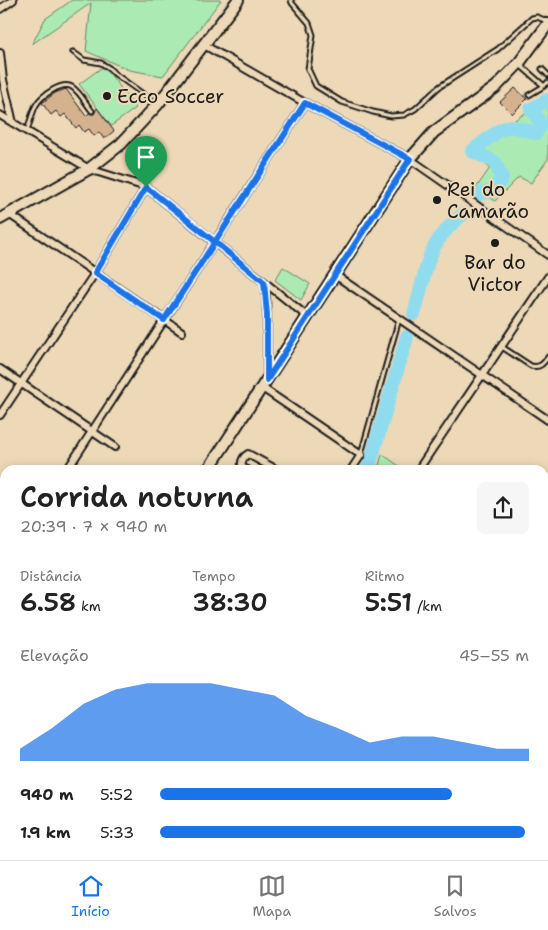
<!DOCTYPE html>
<html lang="pt">
<meta charset="utf-8">
<style>
:root{--surface:#fff;--page:#f6f6f6;--text:#222;--muted:#767676;--line:#e0e0e0;--accent:#1a73e8}
body{margin:0;font-family:"Shantell Sans",sans-serif;background:var(--page);color:var(--text);height:100vh;display:flex;flex-direction:column;font-size:19px;white-space:nowrap}
*{box-sizing:border-box;margin:0}
p{font-size:16px;color:var(--muted)}
.icon{flex:none;width:28px;height:28px;fill:none;stroke:currentColor;stroke-width:2;stroke-linecap:round;stroke-linejoin:round}
.map{position:relative;flex:1;overflow:hidden}
.sheet{position:absolute;left:0px;top:465px;width:549px;height:395px;display:flex;flex-direction:column;background:var(--surface);border-radius:15px 15px 0 0;box-shadow:0 2px 12px #0003}
.sheet>*{flex:none}
.pin{position:absolute;display:grid;place-items:center;width:42px;height:42px;color:#fff;margin:-51px -21px;border-radius:50% 50% 50% 0;rotate:-45deg;box-shadow:0 0 5px #0007}
.pin .icon{rotate:45deg}
.round{display:grid;place-items:center;flex:none;width:52px;height:52px;border-radius:8px;background:var(--page)}
.overview{display:flex;align-items:center;justify-content:space-between;height:85px;padding:0 20px}
h1{font-size:28px;font-weight:600;line-height:38px}
.stats{display:grid;grid-template-columns:repeat(3,1fr);gap:8px;height:85px;padding:5px 20px}
.stats div{display:grid;align-content:center}
.stats b{font-size:25px;font-weight:600}
.stats small{font-size:14px;font-weight:400}
.stats p{font-size:14px}
.chart{height:140px;padding:10px 20px}
.chart p{display:flex;justify-content:space-between}
.chart svg{width:100%;height:90px;margin-top:5px;fill:var(--accent);opacity:.7}
ul{padding:0 20px;list-style:none;font-size:16px}
li{display:grid;grid-template-columns:80px 60px 1fr;align-items:center;height:38px}
li i{height:12px;border-radius:6px;background:var(--accent)}
.dock{display:flex;justify-content:space-around;align-items:center;height:70px;border-top:1px solid var(--line);background:var(--surface);font-size:14px;color:var(--muted)}
.dock a{display:grid;justify-items:center;gap:2px}
.dock .active{color:var(--accent)}
.map>svg:first-child{display:block}
</style>
<div class="map">
<svg width="548" height="860" viewBox="0 0 548 860">
<rect width="100%" height="100%" fill="#edd9b7"/>
<filter id="ink" filterUnits="userSpaceOnUse"><feTurbulence type="fractalNoise" baseFrequency=".02" numOctaves="2"/><feDisplacementMap in="SourceGraphic" scale="10" xChannelSelector="R" yChannelSelector="G"/><feConvolveMatrix kernelMatrix="1 2 1 2 8 2 1 2 1" color-interpolation-filters="sRGB"/></filter>
<g filter="url(#ink)">
<path fill="#abeab2" stroke="#648367" d="M72 0H221L163 76 129 70 86 51 91 3 32 44 45 19Z
M104 66 136 108 111 126 79 84Z
M548 98V159L531 183 519 177 495 201 476 188 490 168 468 151Z
M283 267 310 284 301 300 275 280Z
M382 454 405 470H378Z"/>
<g fill="none" stroke-linecap="round" stroke-linejoin="round">
<path stroke="#90dcef" stroke-width="14" d="M479 194 493 191 502 178 495 162 472 151 498 131 510 126 536 133 542 124 531 109 548 100
M414 314C428 269 423 246 463 214
M368 470 407 337
M174 860 178 855"/>
</g>
<path fill="#d4b28e" stroke="#1c1c1c" d="M515 88 527 99 512 114 500 102Z
M66 89 86 116 89 113 94 114 97 108 114 131 104 139 99 132 94 136 89 129 84 132 79 125 76 128 65 114 61 117 56 111 51 115 42 103 55 93Z"/>
<g fill="none" stroke-linecap="round" stroke-linejoin="round">
<g stroke="#1c1c1c" stroke-width="7">
<path id="lane" d="M291 0 292 3 309 23 313 35 308 69 316 86 342 102 373 112 391 116 404 115 415 109 439 87 498 49 532 18 537 17 547 21
M73 52 84 60 101 63 109 68 115 74 157 104
M519 64 544 86 529 95
M542 69 548 75
M544 86 548 82
M27 131C30 122 32 113 36 105 41 96 62 81 72 87 80 92 86 104 92 111
M502 347 531 366C540 368 543 364 548 357
M361 454 399 319
M0 817 5 820
M55 855 64 860
M475 860 477 855
M483 860 484 855"/>
</g>
<g stroke="#1c1c1c" stroke-width="10">
<path id="street" d="M0 9 13 0
M204 45 305 103 410 159 548 255
M0 53 3 80 13 123
M0 115 89 169 146 187 308 317
M9 214 182 332
M335 275 548 420
M265 283 267 314V379
M0 369 115 447
M261 387 361 455 351 470
M0 415 95 273 146 187
M67 470 305 103
M247 470 242 467C241 461 243 457 248 454L277 470
M418 470 548 277
M544 546 548 539
M0 568 5 572
M544 579 548 582
M0 585 5 579
M544 807 548 801
M164 860 168 855
M189 860 192 855
M263 860 265 855"/>
</g>
<g stroke="#1c1c1c" stroke-width="12">
<path id="secondary" d="M0 776H5
M544 822 548 823"/>
</g>
<g stroke="#1c1c1c" stroke-width="14">
<path id="primary" d="M0 219 89 169 121 144 158 104 238 0
M208 470 410 159 434 132 496 87 519 63 548 24
M0 794 5 783"/>
</g>
<use href="#lane" stroke="#edd9b7" stroke-width="3"/>
<use href="#street" stroke="#edd9b7" stroke-width="6"/>
<use href="#secondary" stroke="#edd9b7" stroke-width="9"/>
<use href="#primary" stroke="#edd9b7" stroke-width="10"/>
</g>
</g>
<g fill="none" stroke-linecap="round" stroke-linejoin="round" filter="url(#ink)">
<g stroke="#fff" stroke-width="10">
<path id="route" d="M146 187 95 273 164 320 215 242 264 282 267 314V380L410 159 305 103 215 242 146 187"/>
</g>
<use href="#route" stroke="#1a73e8" stroke-width="6"/>
</g>
<g fill="#1c1c1c" stroke="#edd9b7" stroke-width="2">
<circle cx="107" cy="96" r="5"/>
<circle cx="437" cy="200" r="5"/>
<circle cx="495" cy="243" r="5"/>
</g>
<g text-anchor="middle" dominant-baseline="central" stroke-width="4" stroke-linejoin="round" paint-order="stroke">
<g font-size="19" fill="#1c1c1c" stroke="#edd9b7" text-anchor="start">
<text x="117" y="96">Ecco Soccer</text>
<text x="447" y="189">Rei do<tspan x="447" dy="22">Camarão</tspan></text>
<text x="495" y="262" text-anchor="middle">Bar do<tspan x="495" dy="22">Victor</tspan></text>
</g>
</g>
</svg>
<div class="pin" style="left:146px;top:187px;background:#1e9e55"><svg class="icon" aria-label="arrive" viewBox="0 0 24 24"><path d="M6 21V4h12l-3 4 3 4H6"/></svg></div>
<section class="sheet">
<div class="overview"><div><h1>Corrida noturna</h1><p>20:39 · 7 × 940 m</p></div><a class="round"><svg class="icon" aria-label="share" viewBox="0 0 24 24"><path d="M12 15V3M7 8l5-5 5 5M5 13v7h14v-7"/></svg></a></div>
<div class="stats">
<div><p>Distância</p><b>6.58<small> km</small></b></div>
<div><p>Tempo</p><b>38:30</b></div>
<div><p>Ritmo</p><b>5:51<small> /km</small></b></div>
</div>
<div class="chart"><p><span>Elevação</span>45–55 m</p>
<svg viewBox="0 0 160 44" preserveAspectRatio="none"><path d="M0 44V38L10 28L20 16L30 9L40 6L50 6L60 6L70 9L80 12L90 22L100 28L110 35L120 32L130 32L140 35L150 38L160 38V44z"/></svg>
</div>
<ul>
<li><b>940 m</b>5:52<i style="width:79%"></i></li>
<li><b>1.9 km</b>5:33<i style="width:99%"></i></li>
</ul>
</section>
</div>
<nav class="dock">
<a class="active"><svg class="icon" aria-label="home" viewBox="0 0 24 24"><path d="M3 11l9-7 9 7M6 9v11h12V9"/></svg>Início</a>
<a><svg class="icon" aria-label="map" viewBox="0 0 24 24"><path d="M3 6l6-2 6 2 6-2v14l-6 2-6-2-6 2zM9 4v14M15 6v14"/></svg>Mapa</a>
<a><svg class="icon" aria-label="saved" viewBox="0 0 24 24"><path d="M7 4h10v16l-5-4-5 4z"/></svg>Salvos</a>
</nav>
